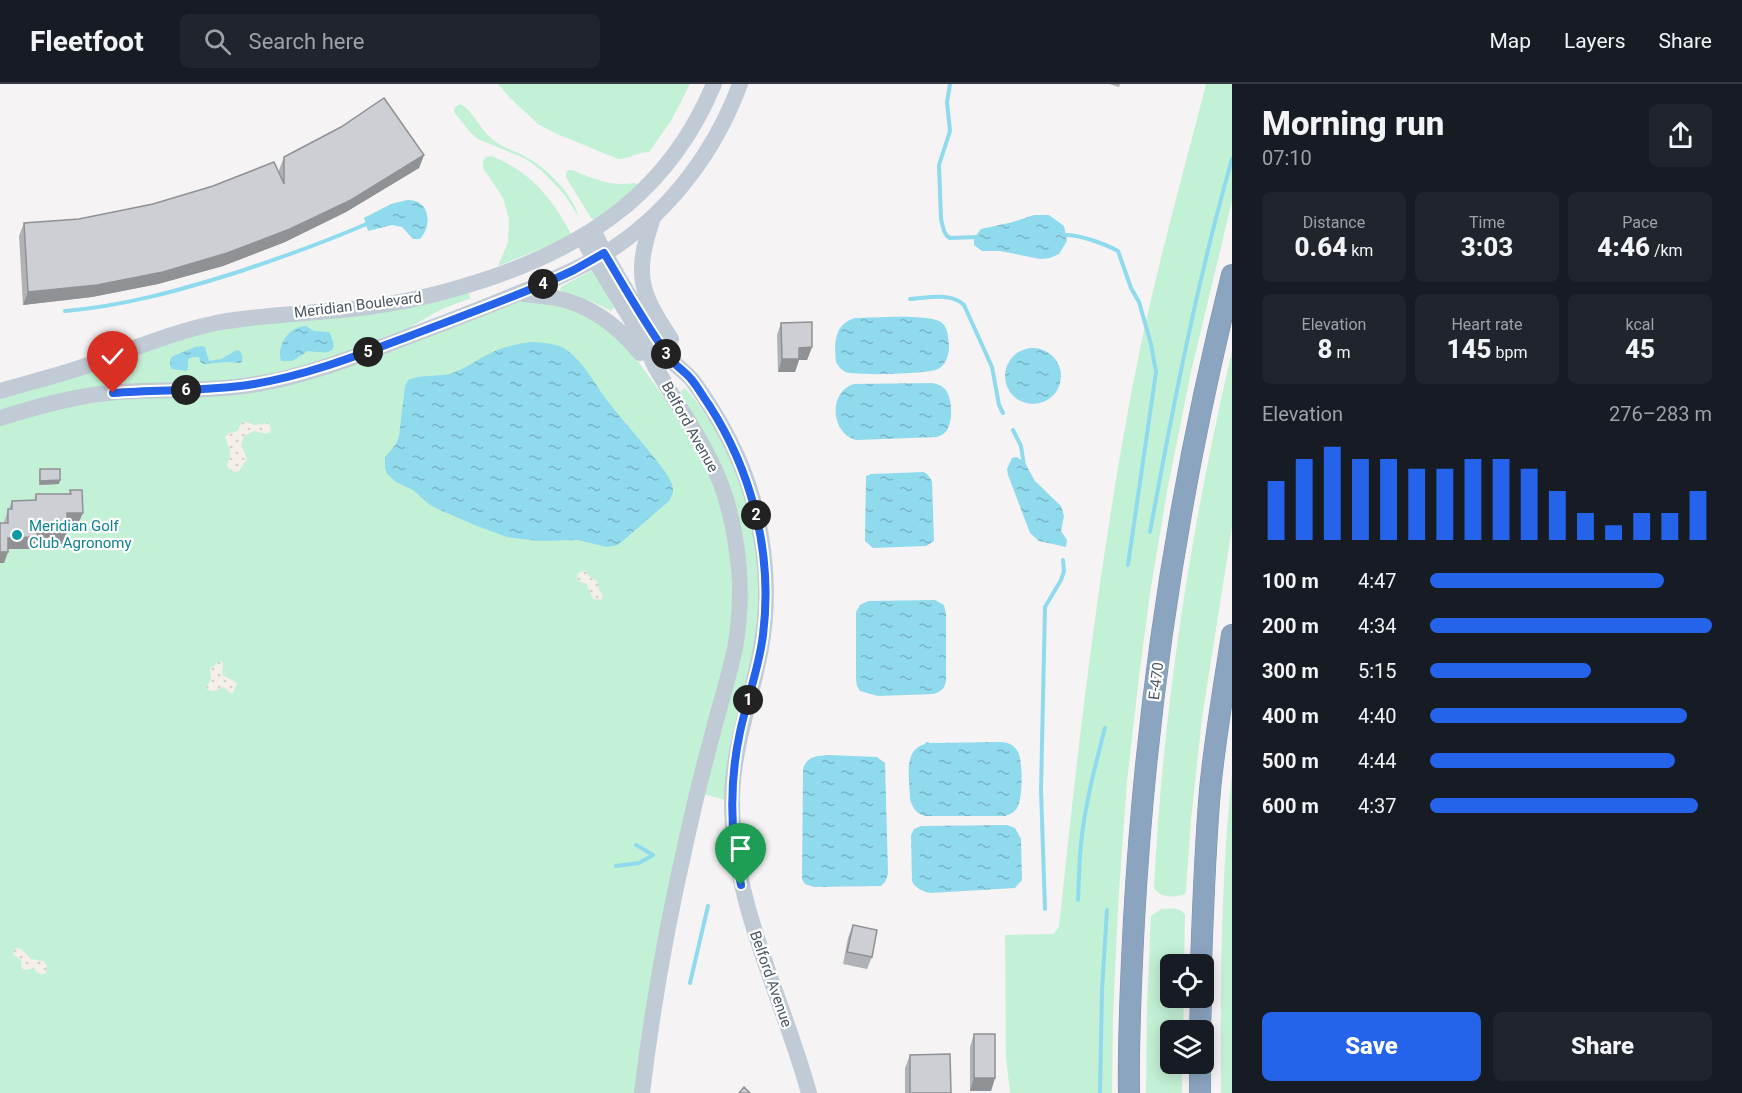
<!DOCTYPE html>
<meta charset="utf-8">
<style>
:root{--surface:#171b24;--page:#20242c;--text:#f1f3f6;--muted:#9ea1a6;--line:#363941;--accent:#2563eb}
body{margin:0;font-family:Roboto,sans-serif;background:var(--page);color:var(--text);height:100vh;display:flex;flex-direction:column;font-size:22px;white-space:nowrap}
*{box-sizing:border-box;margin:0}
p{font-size:20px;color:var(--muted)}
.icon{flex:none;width:33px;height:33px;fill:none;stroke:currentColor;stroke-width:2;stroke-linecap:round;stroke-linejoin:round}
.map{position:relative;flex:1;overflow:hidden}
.sheet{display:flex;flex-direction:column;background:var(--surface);width:510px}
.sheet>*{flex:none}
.tools{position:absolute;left:1160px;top:870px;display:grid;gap:12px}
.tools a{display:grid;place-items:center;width:54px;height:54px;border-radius:9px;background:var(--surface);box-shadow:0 3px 15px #0003;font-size:30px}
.pin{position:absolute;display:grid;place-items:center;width:51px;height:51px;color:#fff;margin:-62px -26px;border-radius:50% 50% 50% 0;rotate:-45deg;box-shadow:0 0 6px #0007}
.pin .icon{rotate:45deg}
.km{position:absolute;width:30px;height:30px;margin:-15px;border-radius:50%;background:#222;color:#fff;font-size:16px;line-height:30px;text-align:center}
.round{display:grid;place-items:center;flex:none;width:63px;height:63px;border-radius:9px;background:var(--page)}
.overview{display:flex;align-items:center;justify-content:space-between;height:102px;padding:0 30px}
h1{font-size:33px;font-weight:800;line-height:45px}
.figures{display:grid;grid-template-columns:repeat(3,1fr);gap:9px;height:102px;padding:6px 30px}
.figures div{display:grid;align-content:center;border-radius:9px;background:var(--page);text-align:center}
.figures b{font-size:26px;font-weight:800}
.figures small{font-size:16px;font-weight:400}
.figures p{font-size:16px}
.chart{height:168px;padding:12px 30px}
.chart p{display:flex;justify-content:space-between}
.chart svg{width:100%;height:108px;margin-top:6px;stroke:var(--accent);stroke-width:6}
.cta{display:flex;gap:12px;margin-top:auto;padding:12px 30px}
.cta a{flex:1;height:69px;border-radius:9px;background:var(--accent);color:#fff;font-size:24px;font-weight:800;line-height:69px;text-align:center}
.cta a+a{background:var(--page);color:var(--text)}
ul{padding:0 30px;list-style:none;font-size:20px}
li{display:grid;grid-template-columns:96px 72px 1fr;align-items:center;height:45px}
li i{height:15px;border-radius:8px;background:var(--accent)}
header{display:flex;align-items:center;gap:36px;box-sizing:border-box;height:84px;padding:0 30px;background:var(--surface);border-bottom:2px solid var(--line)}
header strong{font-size:28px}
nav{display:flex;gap:33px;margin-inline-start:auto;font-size:21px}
.search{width:420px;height:54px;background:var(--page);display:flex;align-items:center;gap:15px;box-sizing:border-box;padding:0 21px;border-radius:9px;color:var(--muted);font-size:22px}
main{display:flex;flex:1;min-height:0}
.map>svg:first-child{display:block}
</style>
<header>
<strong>Fleetfoot</strong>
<div class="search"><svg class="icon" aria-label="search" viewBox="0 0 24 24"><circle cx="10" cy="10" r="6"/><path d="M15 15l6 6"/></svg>Search here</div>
<nav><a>Map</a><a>Layers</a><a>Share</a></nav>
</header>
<main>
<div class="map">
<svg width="1232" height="1009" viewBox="0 0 1232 1009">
<defs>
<pattern id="sand-dots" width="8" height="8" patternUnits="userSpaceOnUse" patternTransform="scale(1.5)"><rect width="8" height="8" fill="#f5f0e5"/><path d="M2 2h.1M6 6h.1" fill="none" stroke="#d4d0c7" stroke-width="1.8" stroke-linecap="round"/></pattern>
<pattern id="water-ripples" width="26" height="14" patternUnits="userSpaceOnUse" patternTransform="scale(1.5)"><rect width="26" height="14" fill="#90daee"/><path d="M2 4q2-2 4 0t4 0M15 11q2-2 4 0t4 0" fill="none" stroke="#78b4c4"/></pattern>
</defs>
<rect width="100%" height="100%" fill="#f5f3f3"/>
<path fill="#c3f1d5" d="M498 0H690L671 37 649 68C638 68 629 75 618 75L557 50 538 40 510 14Z
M1206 0H1232V117L1191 288 1168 402 1150 509 1139 593 1127 697 1118 822 1113 933 1112 1009H1010L1006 973 1005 851 1053 850 1059 843C1078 660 1099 477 1134 295 1153 196 1181 98 1206 0Z
M460 20C471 24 481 46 491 54 502 64 516 67 528 74 549 86 572 110 579 133L564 110 542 87 526 75 478 55 470 48 454 28V24Z
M491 72C529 86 553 115 571 150L565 155 498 182 508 158 509 135 503 114 483 84V77L486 73Z
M568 86H572C594 95 611 103 635 99L638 101 626 114 595 136 591 134 566 93V89Z
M592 186 614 223 611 227 593 218 560 207 561 203Z
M468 208 471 214 442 225 408 244 318 278 261 292 0 326V315L187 253 242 242Z
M540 217 590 232 627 262 673 326 705 381 721 424 730 465 732 520 729 556 635 1009H0V341L36 329 117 315 196 313 518 218Z
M1232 267V443L1202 634 1191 736 1186 806 1185 810C1175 814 1160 814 1154 804 1163 623 1191 443 1232 267Z
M685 304C746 371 767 471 754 560 750 588 740 616 734 644 728 667 727 692 725 716L704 710 746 492 680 308Z
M1232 689V1009H1221C1220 902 1221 795 1232 689Z
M1161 825C1170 825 1180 822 1185 831L1184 880H1170V914H1184L1183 946H1170V980H1182V1009H1146L1147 921 1151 832Z"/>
<path fill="url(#sand-dots)" d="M243 337 255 341 268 339 270 342 271 347 267 350 254 347 244 352 241 360 247 375 239 387C234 389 229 387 227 382 233 365 230 369 225 353L229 349 236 348Z
M585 487 589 492 597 497 599 506 603 512 601 516 593 515 587 501 577 496 578 489Z
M220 577 223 579 222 590C227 595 235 596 237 600L232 610 223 603C217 606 213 610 206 604L211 596 210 585Z
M16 864 21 865 31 875 43 877 47 881 46 889 40 891 33 884 26 886 22 885 21 876 15 872 13 869Z"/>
<path fill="url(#water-ripples)" d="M407 116C430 115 433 141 420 155H413L402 143 392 141 368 147 364 134 391 120Z
M1034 131H1049L1064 142 1067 157 1059 170 1050 174 1040 175 1000 167H982L974 161V154L981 145 1013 138Z
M855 234C872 234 931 229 942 239 948 244 948 253 949 261 949 270 947 280 938 285 928 290 857 292 846 288 841 286 839 283 836 278 834 260 834 240 855 234Z
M306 242 314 247 329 248C342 272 325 269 308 267L292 277H281C276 262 289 242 306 242Z
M532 258C545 259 558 259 568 267 585 280 594 299 606 315 622 336 640 355 656 376 662 383 668 391 672 400 674 406 673 411 669 417L618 461 607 463 578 456 539 457 507 453 477 442 442 427 430 421 413 406 396 398 387 390 385 384V373L396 360 399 352 405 302 408 296C421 290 436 293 450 290 462 286 472 279 483 273 499 264 515 260 532 258Z
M201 262 205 263 209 277 221 275 237 266C242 267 243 273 242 277L240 279 226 278 204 280 201 279 199 273H193L188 275V285L186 287 172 285C169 280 169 276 173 272L195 263Z
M1005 292a28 28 0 1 1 56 0a28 28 0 1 1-56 0Z
M932 299C937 300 941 301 945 305 952 313 953 334 948 344 946 349 942 351 937 353L857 356C830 350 828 307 854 300Z
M1017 373 1025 379 1035 397 1061 422 1064 432 1061 447 1067 456 1066 463 1039 457 1030 449 1008 391 1007 385 1012 374Z
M924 388 928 391 932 397 934 457 926 462 873 464 865 457 866 392 871 390Z
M935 516 944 521 946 530V596C945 604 942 607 934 610L878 612 860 607 857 602 856 596V528L860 521 868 517Z
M926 658H929V659L1002 658C1010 659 1014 661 1018 668 1023 678 1023 715 1017 724 1014 729 1010 730 1005 732H925C916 729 913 725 910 715 910 696 902 666 925 660Z
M828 671 877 673 885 679 888 790 885 798 881 802 814 803 805 800 802 795 803 685C807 672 817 672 828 671Z
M1007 741 1015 744 1021 755 1022 796 1015 804 930 809C922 807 915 804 912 797L911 751 914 745 921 742Z"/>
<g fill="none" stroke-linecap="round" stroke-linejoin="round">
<path stroke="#90daee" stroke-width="4" d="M950 0 947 18 950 47 939 81 941 135 944 147 947 152 950 154 978 153
M1063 151C1079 150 1105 160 1118 167L1131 204 1139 218 1151 260 1156 288 1128 481
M910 215C927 214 951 208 964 221L992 283 999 321 1003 329
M65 227C124 222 181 206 238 188 283 173 328 157 371 138
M1013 346 1021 362 1024 382
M1150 448C1173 322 1197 198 1232 75
M616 782 639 779 653 771 636 761
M1078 816C1079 797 1079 778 1081 760 1085 720 1095 682 1105 644
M1045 825 1041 706 1045 523 1061 496 1064 487 1063 476
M690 899 708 822
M1100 1009 1102 906 1107 826"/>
<g stroke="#7690ad" stroke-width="22">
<path id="highway" d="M1201 880C1203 822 1205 764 1210 706 1215 654 1224 602 1232 551
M1200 946 1201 914
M1129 1009C1128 951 1131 894 1134 836 1146 618 1179 402 1232 191
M1200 1009V980"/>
</g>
<path stroke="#c1cbd6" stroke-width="16" d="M653 134C634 190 639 207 671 255
M593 146C609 179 627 209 647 239 654 251 661 263 670 274 676 283 686 288 693 297 719 333 741 373 753 416 766 464 770 515 761 564 752 614 733 662 732 714 731 818 782 911 809 1009
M582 153C602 191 627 226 647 263 650 270 652 278 656 284 680 326 710 365 725 412 740 460 744 514 735 564 729 593 720 620 713 648 703 685 694 721 686 758 667 841 652 925 642 1009
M523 210C534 211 545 212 556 214 591 221 618 242 640 269
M0 307C30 298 61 291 91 280 133 265 173 248 216 239 268 229 322 230 374 222 415 217 454 206 493 193 596 157 671 103 714 0
M0 334C39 322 78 311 119 308 163 305 207 308 251 301 310 292 364 269 420 248 452 236 485 223 517 210 551 197 584 183 615 163 673 124 716 65 740 0"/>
<use href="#highway" stroke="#8ba5c1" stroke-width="21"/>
</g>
<path fill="#b0b2b7" d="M1109 0H1120L1119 3Z
M424 71 419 84 346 128 285 158 223 182 158 200 92 213 23 221 19 152 24 139 79 135 153 120 279 90V86L284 73Z
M781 239 812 263 807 276H799L795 288H778L777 251Z
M40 385 60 396 59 400 39 401V389Z
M70 406 78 440 67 441V448L63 460H34L32 465H8L4 479H0V439H4L8 425H9L12 417 34 416 36 410H69Z
M853 841 872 873 867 885 843 880 848 854Z
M974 950 995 994 991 1007H970V963Z
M910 971 951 1009H905V984Z"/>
<path fill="#909195" d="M424 71 419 84 346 128 285 158 223 182 158 200 92 213 23 221 28 208Z
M812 263 807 276H799L795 288H778L782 275 799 264Z
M60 396 59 400 39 401 40 397Z
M67 429H83L78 440 63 441Z
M37 448H67L63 460H34L32 465H4L8 454Z
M0 468H8L4 479H0Z
M974 994H995L991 1007H970Z"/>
<path fill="#cdcfd5" stroke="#909195" stroke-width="1.5" d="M384 14 424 71 351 116 290 145 227 169 163 188 97 201 28 208 24 139 79 135 153 120 213 102 274 78 284 100V73L341 43Z
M812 238V263L799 264V275H782L781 239Z
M40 385H60V396L40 397Z
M70 406H82L83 429H67V448H37V453L8 454V468H0V439H8V425H12V417L36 416V410H71Z
M853 841 877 846 872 873 847 868Z
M974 950H995V994H974Z
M950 970 951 1009H910V971Z
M744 1003 750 1009H739Z"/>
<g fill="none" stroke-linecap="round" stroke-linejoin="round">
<g stroke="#fff" stroke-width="12">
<path id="route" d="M113 309C160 305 207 308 254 300 308 291 356 272 407 253 454 235 501 218 548 198L574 186 604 169C625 204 645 240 669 273 675 282 685 287 691 295 698 303 703 313 709 321 753 389 773 471 763 551 759 584 747 615 740 648 729 699 730 750 741 801"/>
</g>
<use href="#route" stroke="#2563eb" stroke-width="8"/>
</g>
<circle fill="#0f9aa8" stroke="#fff" stroke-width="2" cx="17" cy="451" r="6"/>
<g text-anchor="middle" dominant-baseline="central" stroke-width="4.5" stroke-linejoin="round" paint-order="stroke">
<g font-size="15" fill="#4a5661" stroke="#fff">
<text transform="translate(358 221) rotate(-7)">Meridian Boulevard</text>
<text transform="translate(690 343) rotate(61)">Belford Avenue</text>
<text transform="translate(1156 597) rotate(-83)">E-470</text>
<text transform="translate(771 895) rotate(71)">Belford Avenue</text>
</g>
<g font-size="15" fill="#0d838f" stroke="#fff" text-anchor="start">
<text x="29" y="442">Meridian Golf<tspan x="29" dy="17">Club Agronomy</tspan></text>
</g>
</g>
</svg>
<div class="tools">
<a><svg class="icon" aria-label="locate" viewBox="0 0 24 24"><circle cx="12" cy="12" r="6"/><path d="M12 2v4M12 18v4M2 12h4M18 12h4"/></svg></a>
<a><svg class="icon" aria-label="layers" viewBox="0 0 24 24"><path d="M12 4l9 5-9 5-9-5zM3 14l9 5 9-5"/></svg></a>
</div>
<div class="pin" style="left:741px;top:801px;background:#1e9e55"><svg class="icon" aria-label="arrive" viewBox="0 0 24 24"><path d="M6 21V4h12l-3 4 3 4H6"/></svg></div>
<div class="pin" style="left:113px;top:309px;background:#d93025"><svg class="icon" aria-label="check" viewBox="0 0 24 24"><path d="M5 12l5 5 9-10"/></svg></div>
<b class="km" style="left:748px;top:616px">1</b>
<b class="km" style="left:756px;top:431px">2</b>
<b class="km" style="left:666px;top:270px">3</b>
<b class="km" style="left:543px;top:200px">4</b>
<b class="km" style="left:368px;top:268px">5</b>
<b class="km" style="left:186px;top:306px">6</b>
</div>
<section class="sheet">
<div class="overview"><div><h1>Morning run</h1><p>07:10</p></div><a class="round"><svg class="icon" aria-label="share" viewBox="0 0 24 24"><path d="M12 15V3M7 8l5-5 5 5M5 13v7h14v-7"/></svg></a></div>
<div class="figures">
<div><p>Distance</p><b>0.64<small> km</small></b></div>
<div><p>Time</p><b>3:03</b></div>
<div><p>Pace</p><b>4:46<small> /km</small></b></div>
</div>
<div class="figures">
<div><p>Elevation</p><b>8<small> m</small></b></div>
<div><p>Heart rate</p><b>145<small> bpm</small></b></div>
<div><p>kcal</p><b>45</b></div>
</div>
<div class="chart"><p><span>Elevation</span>276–283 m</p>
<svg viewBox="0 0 160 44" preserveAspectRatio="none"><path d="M5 44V20M15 44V11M25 44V6M35 44V11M45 44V11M55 44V15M65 44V15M75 44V11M85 44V11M95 44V15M105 44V24M115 44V33M125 44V38M135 44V33M145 44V33M155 44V24"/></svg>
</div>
<ul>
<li><b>100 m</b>4:47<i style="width:83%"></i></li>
<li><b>200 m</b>4:34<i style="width:100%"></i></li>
<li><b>300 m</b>5:15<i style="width:57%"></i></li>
<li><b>400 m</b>4:40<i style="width:91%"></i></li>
<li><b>500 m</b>4:44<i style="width:87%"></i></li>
<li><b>600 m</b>4:37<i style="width:95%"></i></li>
</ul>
<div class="cta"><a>Save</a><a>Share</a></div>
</section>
</main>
